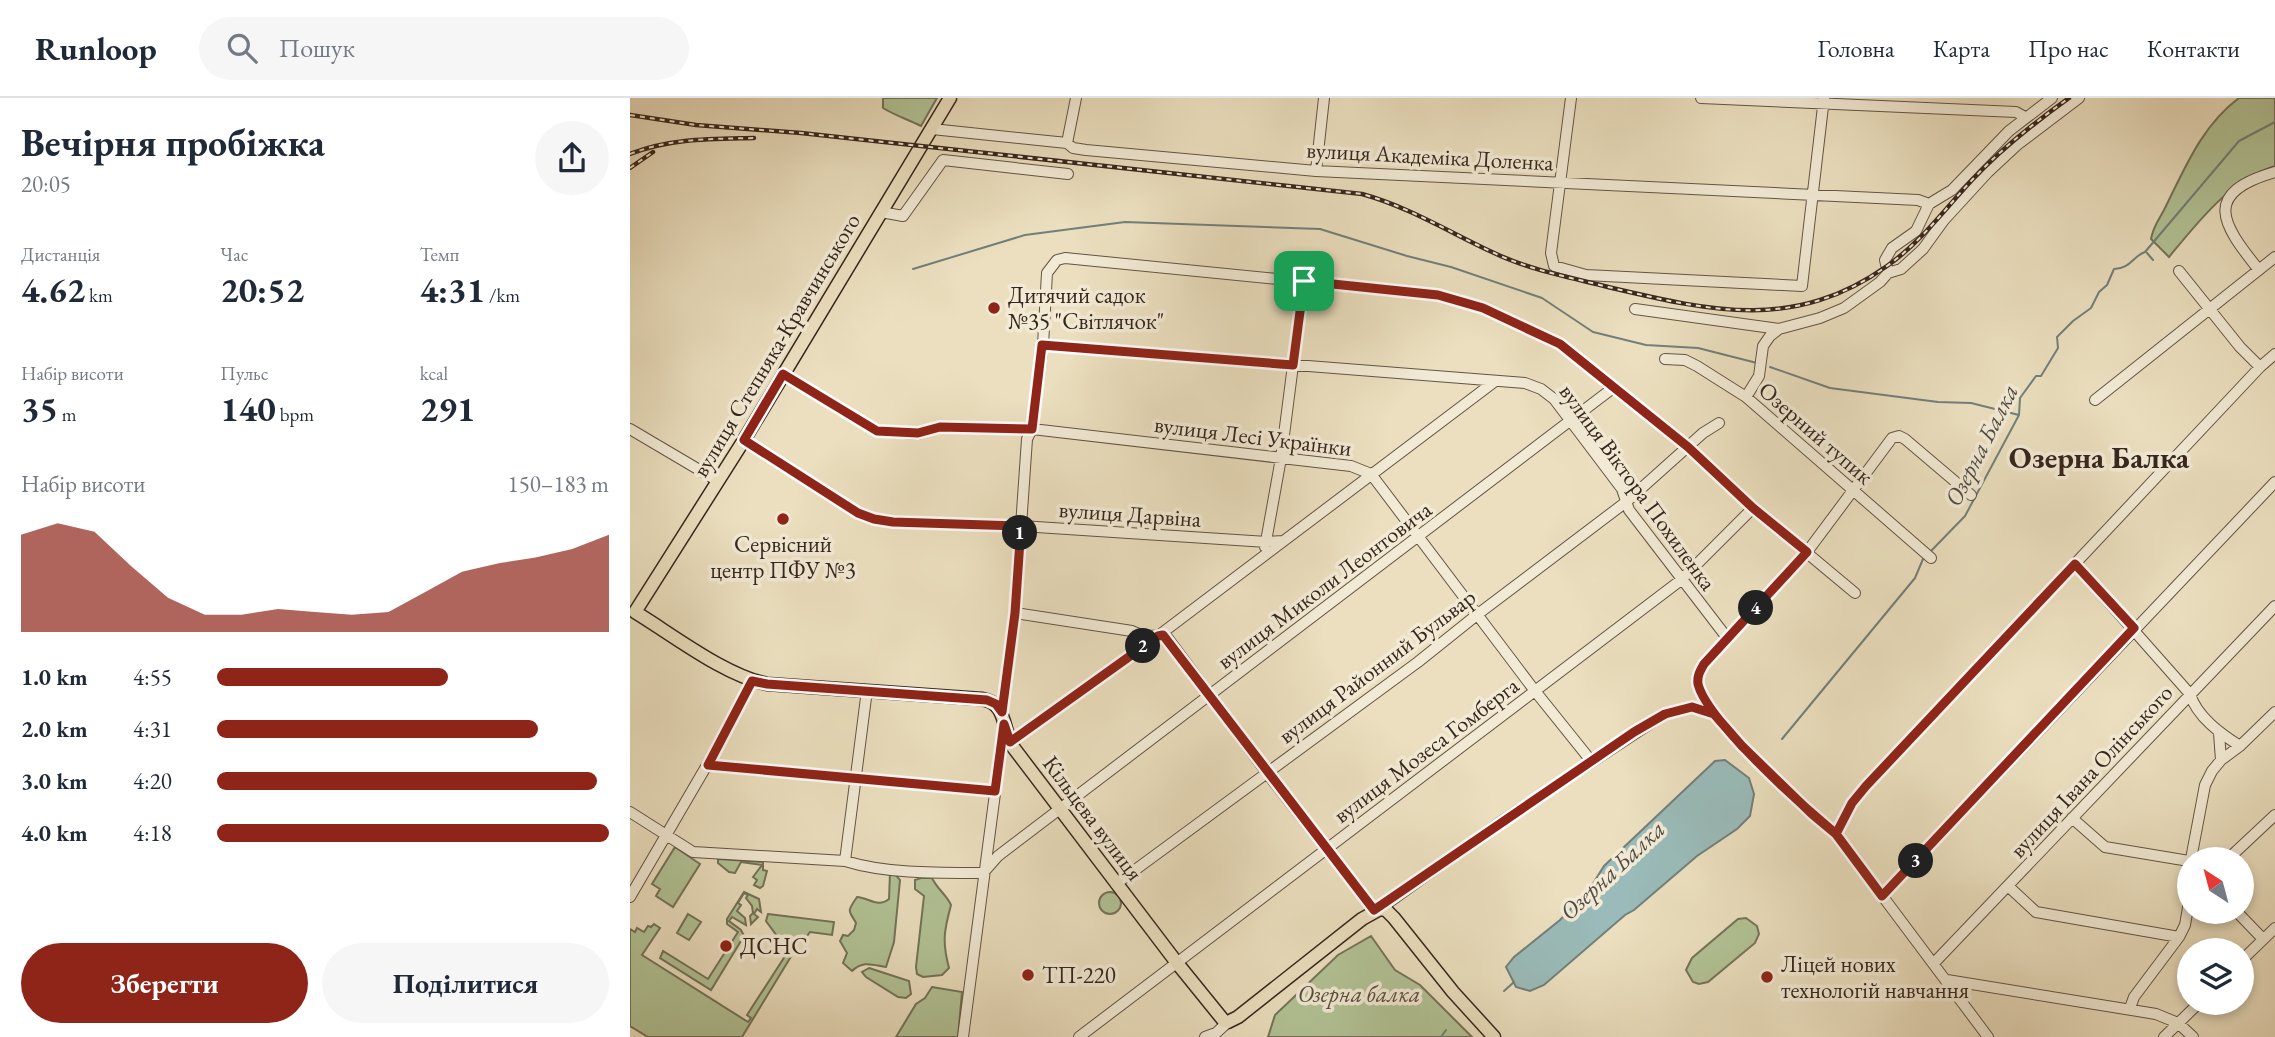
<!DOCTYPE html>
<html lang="uk">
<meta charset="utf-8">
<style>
:root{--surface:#fff;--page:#f6f6f7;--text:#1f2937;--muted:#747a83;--line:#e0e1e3;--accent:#8f2418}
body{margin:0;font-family:"EB Garamond",serif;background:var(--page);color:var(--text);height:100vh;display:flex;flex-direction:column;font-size:26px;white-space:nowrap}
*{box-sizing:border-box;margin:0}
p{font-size:23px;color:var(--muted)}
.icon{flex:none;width:38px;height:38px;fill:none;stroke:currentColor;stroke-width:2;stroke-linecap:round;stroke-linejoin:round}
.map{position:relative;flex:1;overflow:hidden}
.panel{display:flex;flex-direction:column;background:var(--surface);width:630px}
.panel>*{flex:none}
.needle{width:46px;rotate:324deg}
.tools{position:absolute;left:1547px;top:749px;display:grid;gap:14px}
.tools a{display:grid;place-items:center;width:77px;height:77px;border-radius:50%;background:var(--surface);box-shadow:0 4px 10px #0003;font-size:35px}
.pin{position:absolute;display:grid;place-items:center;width:60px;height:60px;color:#fff;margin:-30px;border-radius:14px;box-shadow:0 4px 10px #0006}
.km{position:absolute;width:35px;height:35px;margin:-18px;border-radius:50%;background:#222;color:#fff;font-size:19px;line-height:35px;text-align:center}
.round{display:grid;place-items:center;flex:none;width:74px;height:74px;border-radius:37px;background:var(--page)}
.headline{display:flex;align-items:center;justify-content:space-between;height:119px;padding:0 21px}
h1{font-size:38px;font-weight:700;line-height:52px}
.figures{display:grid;grid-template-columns:repeat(3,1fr);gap:10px;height:119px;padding:7px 21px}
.figures div{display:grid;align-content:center}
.figures b{font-size:35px;font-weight:700}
.figures small{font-size:19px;font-weight:400}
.figures p{font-size:19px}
.chart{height:196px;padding:14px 21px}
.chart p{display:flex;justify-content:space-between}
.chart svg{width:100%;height:126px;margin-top:7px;fill:var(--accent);opacity:.7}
.action{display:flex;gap:14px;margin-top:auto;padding:14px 21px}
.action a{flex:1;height:80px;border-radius:42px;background:var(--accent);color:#fff;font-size:28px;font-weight:700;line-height:80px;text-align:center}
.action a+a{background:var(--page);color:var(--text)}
ul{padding:0 21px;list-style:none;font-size:23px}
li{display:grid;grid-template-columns:112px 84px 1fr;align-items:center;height:52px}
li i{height:18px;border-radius:9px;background:var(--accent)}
header{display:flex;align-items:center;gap:42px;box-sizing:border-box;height:98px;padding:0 35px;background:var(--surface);border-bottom:2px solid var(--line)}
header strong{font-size:33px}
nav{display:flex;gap:38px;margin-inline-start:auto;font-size:24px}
.search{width:490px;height:63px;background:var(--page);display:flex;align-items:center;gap:18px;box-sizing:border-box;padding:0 24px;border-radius:38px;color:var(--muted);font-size:26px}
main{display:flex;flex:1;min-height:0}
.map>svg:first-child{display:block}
</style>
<header>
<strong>Runloop</strong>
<div class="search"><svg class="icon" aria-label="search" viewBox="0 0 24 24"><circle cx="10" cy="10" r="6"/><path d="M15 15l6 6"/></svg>Пошук</div>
<nav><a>Головна</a><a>Карта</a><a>Про нас</a><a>Контакти</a></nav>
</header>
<main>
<section class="panel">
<div class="headline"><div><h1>Вечірня пробіжка</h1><p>20:05</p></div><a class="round"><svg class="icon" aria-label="share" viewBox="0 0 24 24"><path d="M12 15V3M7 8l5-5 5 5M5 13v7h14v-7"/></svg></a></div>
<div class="figures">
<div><p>Дистанція</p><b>4.62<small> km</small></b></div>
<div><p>Час</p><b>20:52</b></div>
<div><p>Темп</p><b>4:31<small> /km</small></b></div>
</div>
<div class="figures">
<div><p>Набір висоти</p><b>35<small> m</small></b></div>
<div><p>Пульс</p><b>140<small> bpm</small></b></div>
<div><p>kcal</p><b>291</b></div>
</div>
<div class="chart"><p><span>Набір висоти</span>150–183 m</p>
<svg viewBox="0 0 160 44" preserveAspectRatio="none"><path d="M0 44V10L10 6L20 9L30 21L40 32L50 38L60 38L70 36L80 37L90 38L100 37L110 30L120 23L130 20L140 18L150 15L160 10V44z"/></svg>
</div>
<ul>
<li><b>1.0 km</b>4:55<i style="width:59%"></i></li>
<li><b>2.0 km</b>4:31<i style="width:82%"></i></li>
<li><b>3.0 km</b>4:20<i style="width:97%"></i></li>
<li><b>4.0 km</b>4:18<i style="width:100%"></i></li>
</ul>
<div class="action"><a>Зберегти</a><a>Поділитися</a></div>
</section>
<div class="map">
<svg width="1645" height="939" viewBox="0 0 1645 939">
<rect width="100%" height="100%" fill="#ebdfbf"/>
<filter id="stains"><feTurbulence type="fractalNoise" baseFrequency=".00286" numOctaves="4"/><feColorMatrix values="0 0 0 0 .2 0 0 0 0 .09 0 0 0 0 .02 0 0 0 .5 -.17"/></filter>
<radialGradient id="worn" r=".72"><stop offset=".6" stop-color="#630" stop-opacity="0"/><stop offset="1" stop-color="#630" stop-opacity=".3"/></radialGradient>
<path fill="#b2c396" stroke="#74745a" stroke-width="2" d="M253 0H307L291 28C277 21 266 18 253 10Z
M1609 0H1645V68C1600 82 1568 124 1539 159L1521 141C1523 129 1528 123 1534 112 1554 72 1572 27 1609 0Z
M45 749 70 766 43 809 26 798 30 791 22 786Z
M88 761 133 764V772L137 773 133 788 130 790 124 787 127 782 123 779 132 767 111 764 105 775 99 774 88 765Z
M260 775 265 776 270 782 264 844 256 869C243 867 233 862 222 873L213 865 217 855 210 843 213 837 218 838 224 832 226 825C219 812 216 815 227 799 239 800 248 810 259 801Z
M291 780H302C307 791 316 796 321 807 314 833 312 844 319 870L312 877 293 879 287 876 286 869 294 798 285 791V782Z
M469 805a11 11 0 1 1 22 0a11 11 0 1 1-22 0Z
M114 794 129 801 131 814 127 811 124 816 128 819 121 826 120 818 123 815 122 808 116 800 118 797 114 795 108 805 111 807 107 813 115 820 116 827 102 819 99 823 111 832 114 838 81 892 30 860 33 853 78 881 108 834 97 826V821Z
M58 816 71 824 59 842 47 835Z
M138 816 204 824 202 837 180 834 175 841 160 847 147 838 136 823Z
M1116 820 1127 828 1129 836 1125 845 1078 884 1069 886 1063 884 1056 872 1062 860 1108 821Z
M24 826 30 830 12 857 118 924 121 920 117 917 159 852H165L112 939H18L0 928V831L5 834 7 830 14 834 18 828 21 829Z
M741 838 765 872 790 887 842 939H638L645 917 708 857Z
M239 870 279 883 281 896 276 900 268 899 236 879 232 874Z
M302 889 332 894 328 939H266L286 906 295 900Z"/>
<path fill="#9abbb9" stroke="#727f7b" stroke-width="2" d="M1095 662 1119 680 1124 696 1120 718 1107 731 1067 758 1004 812 995 817 914 887 900 893 886 889 876 869 884 859 930 822 959 792 974 768 1085 663Z"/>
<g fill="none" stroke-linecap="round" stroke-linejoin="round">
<path stroke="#727f7b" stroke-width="2" d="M1517 155 1523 162
M283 171 395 137 495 124 690 131 777 158 821 169 912 200 963 234 1016 247 1068 250 1127 265
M1140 269 1200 290 1308 304 1341 305 1389 317
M1300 454 1335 418 1389 317 1390 300 1406 278H1411L1428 250 1427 239 1443 223 1461 210 1469 194 1477 187 1484 171C1500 171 1503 158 1515 154L1609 43 1645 24
M1152 641 1285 480 1293 461
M874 893 884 884
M811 939 816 932"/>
<g stroke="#635446" stroke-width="12">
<path id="minor" d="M941 0 921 155 924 168 956 177 1172 188 1194 0
M1071 0 1386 14 1395 19
M302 31 437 45 443 50 456 52 686 73 1288 102 1299 106
M437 45 446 0
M686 73 694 0
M251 114 273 118 313 62 438 76
M1629 172C1591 125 1572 95 1645 74
M1549 173 1610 249 1630 269
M1258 175 1255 162 1262 150 1286 133 1299 106 1322 92 1379 33 1422 0
M1005 211 1149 231
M413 247 895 285 911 291 924 301 992 391 999 412 1098 541
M1035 261 1055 262 1067 268 1116 299 1301 460
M153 276 247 333 288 336 310 329 402 331 721 368 741 376 905 593 962 664
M1116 299 1129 278 1133 248 1140 238 1149 231 1190 220 1214 210 1250 184 1258 175 1271 171 1293 151 1314 122 1358 74 1387 47 1449 0
M1465 302 1645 159
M0 331 88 383
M114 342 228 415 244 421 263 424 391 428 637 444 653 443
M1341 397 1275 341 1269 338 1262 340 1177 454 1074 566C1070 573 1067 579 1068 586 1076 623 1175 710 1206 736L1358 939
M635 449 651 360 674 182
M1445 466 1560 596C1567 619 1591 636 1610 648
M385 515 502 533 514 538 533 537 537 539 637 675 744 812
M372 614 385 515 397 341 402 331 413 247 417 175 427 162 435 160 808 197 853 210 930 246 1058 349 1123 410 1225 495
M1589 635 1591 662
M380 644 528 538 864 284
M77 667 365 693
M0 714 63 754 215 763C257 776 309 775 353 775L368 758 983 290
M1442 720 1475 749 1559 763
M1206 736 1222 705 1236 688 1630 269 1645 256
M1561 761 1575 687 1582 673 1591 662 1610 648 1645 614
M1598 761 1645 717
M215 763 237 592
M486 786 788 564 848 516 996 404 1073 335 1089 325
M1378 788 1406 814 1549 839
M1252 798 1645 384
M0 799 77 667 122 583
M750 811 869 725 1035 616 1062 609 1084 616
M1607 814 1633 841
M1612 862 1645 830
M1304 865 1645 508
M1317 882 1526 916 1548 925 1563 939
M1500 910 1504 899 1549 839 1555 827 1559 804
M333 939 374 627
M449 939 1051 482 1123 410
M575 939 586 935 598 924
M1534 939 1569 905"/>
</g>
<g stroke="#36261d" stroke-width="15">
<path id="major" d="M320 0 114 342 5 514C43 537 94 577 137 586L352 601C377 605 372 630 383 649L547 865 594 923 598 924 608 919 732 821 750 811 756 812 764 820 823 894 864 939"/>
</g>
<use href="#minor" stroke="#f2ead5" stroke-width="10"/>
<use href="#major" stroke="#ebdfbf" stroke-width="12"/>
<g stroke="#36261d" stroke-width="4.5">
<path id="rail" d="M0 17 66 27 171 35 732 96C779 109 819 134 862 154 899 172 939 179 978 189 1080 213 1164 234 1257 168 1290 145 1315 111 1342 82 1371 51 1404 25 1439 0
M0 56C41 40 81 41 124 40
M0 70 23 54"/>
</g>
<use href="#rail" stroke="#f2ead5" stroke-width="2" stroke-dasharray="5" stroke-linecap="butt"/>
</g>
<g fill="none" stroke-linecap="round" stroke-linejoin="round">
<g stroke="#fff" stroke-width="14">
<path id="route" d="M674 183 663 267 412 247 402 331 310 329 288 335 247 333 153 276 114 342 228 415 244 421 263 424 391 428 385 515 372 614 366 606 357 602 137 586 122 583 78 667 365 693 374 626 380 644 528 538 533 537 744 812 1004 634 1035 616 1062 609 1084 616 1112 648 1182 716 1206 736 1252 798 1504 530 1445 466 1236 688 1222 705 1206 736C1175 710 1077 623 1068 586 1067 578 1070 573 1074 566L1177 454 1123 410 1058 349 930 246 853 210 808 197 674 183"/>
</g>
<use href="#route" stroke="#8f2418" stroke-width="9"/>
</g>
<g fill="#8f2418" stroke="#f2ead5" stroke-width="2.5">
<circle cx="364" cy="210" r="7"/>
<circle cx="153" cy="421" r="7"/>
<circle cx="96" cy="848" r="7"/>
<circle cx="398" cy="877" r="7"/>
<circle cx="1137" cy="879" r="7"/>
</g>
<g text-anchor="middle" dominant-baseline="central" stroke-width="7" stroke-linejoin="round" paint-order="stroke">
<g font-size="23" fill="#36261d" stroke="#f2ead5">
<text transform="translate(800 58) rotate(3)">вулиця Академіка Доленка</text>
<text transform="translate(146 247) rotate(-59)">вулиця Степняка-Кравчинського</text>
<text transform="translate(1186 335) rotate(41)">Озерний тупик</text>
<text transform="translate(623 338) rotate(7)">вулиця Лесі Українки</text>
<text transform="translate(1008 389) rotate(54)">вулиця Віктора Похиленка</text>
<text transform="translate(500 416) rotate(4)">вулиця Дарвіна</text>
<text transform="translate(694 487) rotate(-37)">вулиця Миколи Леонтовича</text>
<text transform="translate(747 568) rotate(-37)">вулиця Районний Бульвар</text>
<text transform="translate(796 652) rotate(-37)">вулиця Мозеса Гомберга</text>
<text transform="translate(1461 673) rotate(-47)">вулиця Івана Олінського</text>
<text transform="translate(463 720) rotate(53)">Кільцева вулиця</text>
</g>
<g font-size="23" fill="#36261d" stroke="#f2ead5" text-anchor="start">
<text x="378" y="197">Дитячий садок<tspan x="378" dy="26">№35 "Світлячок"</tspan></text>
<text x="153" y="446" text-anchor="middle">Сервісний<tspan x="153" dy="26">центр ПФУ №3</tspan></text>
<text x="110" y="848">ДСНС</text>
<text x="1151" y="866">Ліцей нових<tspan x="1151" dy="26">технологій навчання</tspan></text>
<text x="412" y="877">ТП-220</text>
</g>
<g font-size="23" font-style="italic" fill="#554d3b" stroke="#f2ead5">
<text x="729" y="896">Озерна балка</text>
</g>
<g font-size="24" font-style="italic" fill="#4f4b44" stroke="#f2ead5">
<text transform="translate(1351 347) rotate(-63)">Озерна Балка</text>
<text transform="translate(982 772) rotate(-43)">Озерна Балка</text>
</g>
<g font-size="30" font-weight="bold" fill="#36261d" stroke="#f2ead5">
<text x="1469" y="359">Озерна Балка</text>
</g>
</g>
<rect width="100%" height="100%" filter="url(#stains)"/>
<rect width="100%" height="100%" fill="url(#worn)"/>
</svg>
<div class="tools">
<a><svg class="needle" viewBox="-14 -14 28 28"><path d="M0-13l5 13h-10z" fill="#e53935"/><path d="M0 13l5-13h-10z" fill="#747a83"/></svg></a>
<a><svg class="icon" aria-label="layers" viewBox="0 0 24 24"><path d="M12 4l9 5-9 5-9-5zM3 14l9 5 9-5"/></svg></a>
</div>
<div class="pin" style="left:674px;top:183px;background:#1e9e55"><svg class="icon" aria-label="arrive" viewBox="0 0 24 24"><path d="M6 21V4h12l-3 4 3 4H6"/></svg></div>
<b class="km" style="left:390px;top:435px">1</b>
<b class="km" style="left:513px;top:548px">2</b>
<b class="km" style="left:1286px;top:763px">3</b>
<b class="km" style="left:1126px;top:510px">4</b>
</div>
</main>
